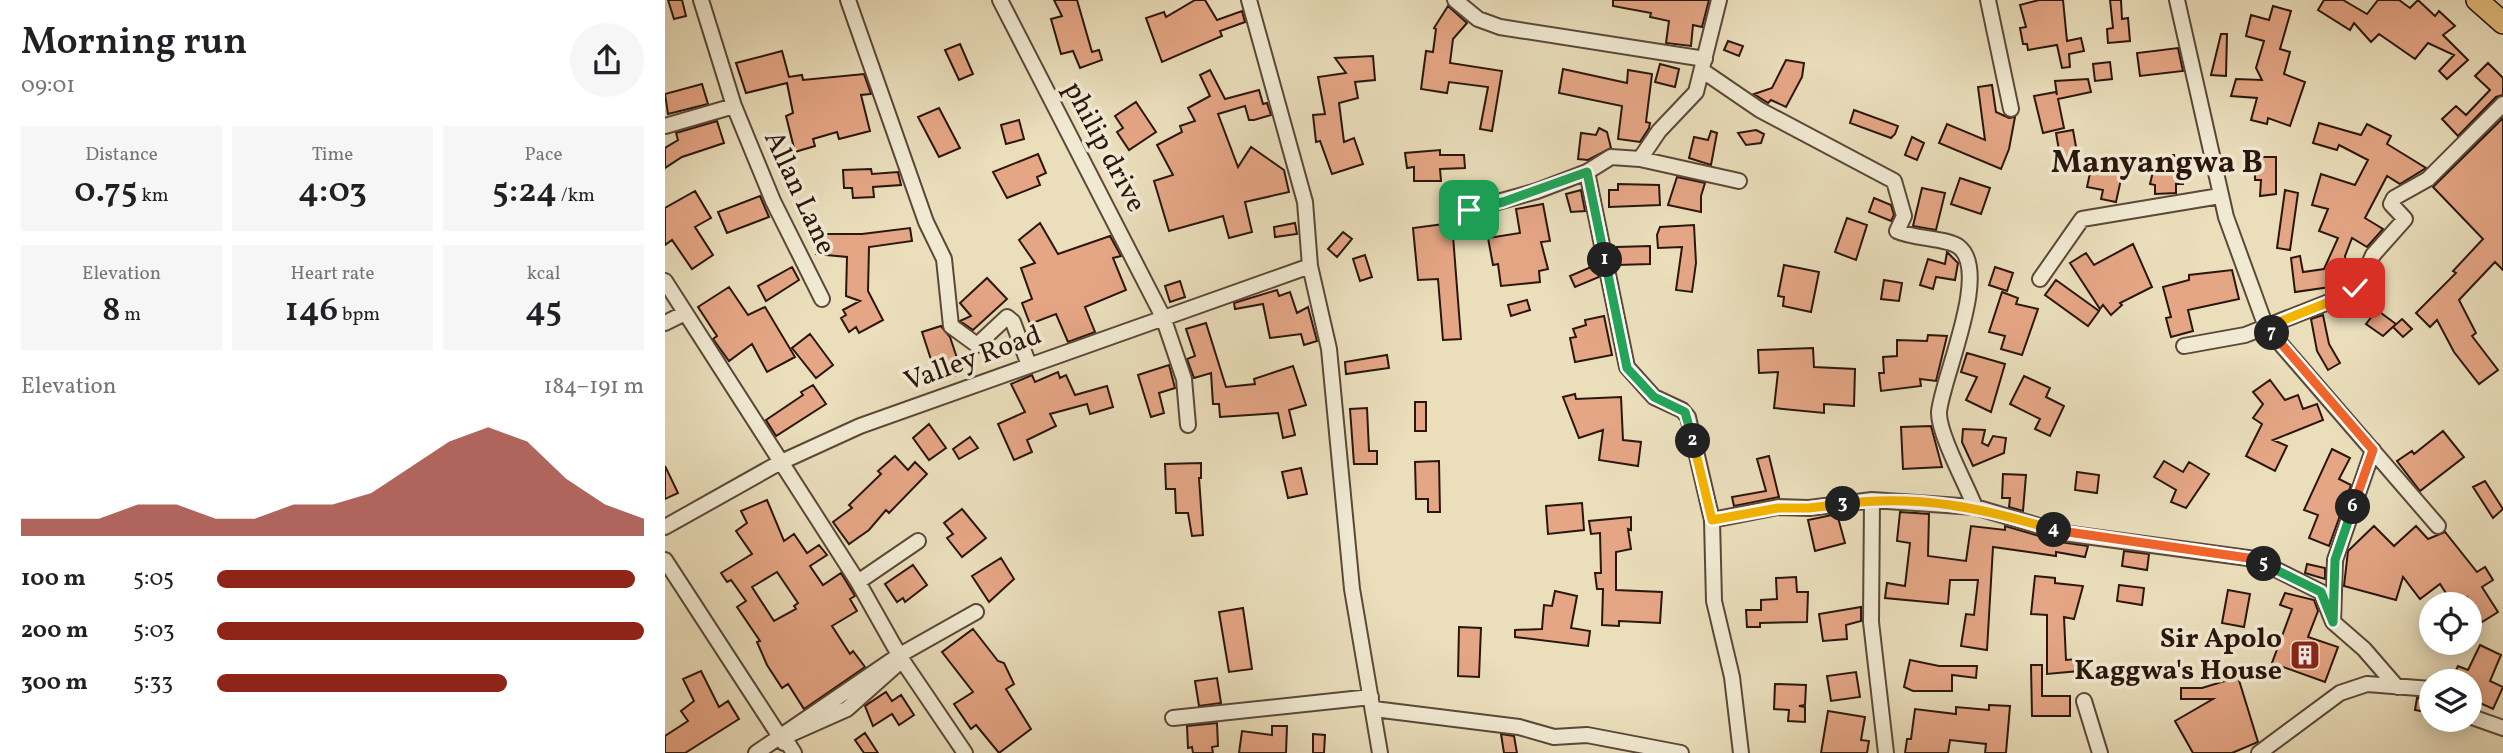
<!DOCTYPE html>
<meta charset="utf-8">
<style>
:root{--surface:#fff;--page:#f6f6f6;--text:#202124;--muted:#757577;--accent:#8f2418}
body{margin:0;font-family:Vollkorn,serif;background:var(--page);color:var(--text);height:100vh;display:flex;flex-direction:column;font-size:26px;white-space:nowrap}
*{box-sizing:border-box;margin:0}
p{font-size:23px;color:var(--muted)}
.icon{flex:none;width:38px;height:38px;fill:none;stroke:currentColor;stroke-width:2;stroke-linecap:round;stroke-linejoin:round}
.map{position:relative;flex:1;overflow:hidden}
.side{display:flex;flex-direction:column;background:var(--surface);width:665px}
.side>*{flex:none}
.fabs{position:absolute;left:1754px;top:592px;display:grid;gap:14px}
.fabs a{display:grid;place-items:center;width:63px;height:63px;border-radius:50%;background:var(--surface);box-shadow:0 4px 18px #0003;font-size:35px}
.pin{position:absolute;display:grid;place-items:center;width:60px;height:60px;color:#fff;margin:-30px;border-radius:14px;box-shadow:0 4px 10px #0006}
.km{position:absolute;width:35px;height:35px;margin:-18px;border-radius:50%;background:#222;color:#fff;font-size:19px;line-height:35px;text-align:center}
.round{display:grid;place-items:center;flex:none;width:74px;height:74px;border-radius:37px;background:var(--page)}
.summary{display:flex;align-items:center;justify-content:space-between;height:119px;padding:0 21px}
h1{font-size:38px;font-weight:600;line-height:52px}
.metrics{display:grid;grid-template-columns:repeat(3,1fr);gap:10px;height:119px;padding:7px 21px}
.metrics div{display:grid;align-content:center;border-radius:0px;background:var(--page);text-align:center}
.metrics b{font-size:35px;font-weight:600}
.metrics small{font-size:19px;font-weight:400}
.metrics p{font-size:19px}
.chart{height:196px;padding:14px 21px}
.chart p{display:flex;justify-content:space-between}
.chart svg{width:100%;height:126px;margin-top:7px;fill:var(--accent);opacity:.7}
ul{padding:0 21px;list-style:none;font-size:23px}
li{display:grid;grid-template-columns:112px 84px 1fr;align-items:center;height:52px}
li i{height:18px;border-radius:9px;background:var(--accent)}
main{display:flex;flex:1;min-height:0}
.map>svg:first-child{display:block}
</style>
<main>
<section class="side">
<div class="summary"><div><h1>Morning run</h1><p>09:01</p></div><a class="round"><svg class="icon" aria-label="share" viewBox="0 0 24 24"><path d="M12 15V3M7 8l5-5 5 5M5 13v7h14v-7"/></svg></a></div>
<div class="metrics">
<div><p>Distance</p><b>0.75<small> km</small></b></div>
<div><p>Time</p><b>4:03</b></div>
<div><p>Pace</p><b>5:24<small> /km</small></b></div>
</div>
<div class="metrics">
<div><p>Elevation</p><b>8<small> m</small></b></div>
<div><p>Heart rate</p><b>146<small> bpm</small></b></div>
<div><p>kcal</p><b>45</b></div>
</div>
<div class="chart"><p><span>Elevation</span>184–191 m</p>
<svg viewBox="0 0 160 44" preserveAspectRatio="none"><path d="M0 44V38L10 38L20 38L30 33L40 33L50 38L60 38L70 33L80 33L90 29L100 20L110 11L120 6L130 11L140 24L150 33L160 38V44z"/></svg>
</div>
<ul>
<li><b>100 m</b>5:05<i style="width:98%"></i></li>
<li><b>200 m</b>5:03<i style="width:100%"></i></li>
<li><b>300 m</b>5:33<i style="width:68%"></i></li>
</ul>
</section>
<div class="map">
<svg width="1838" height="753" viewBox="0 0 1838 753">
<rect width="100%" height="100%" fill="#eadebb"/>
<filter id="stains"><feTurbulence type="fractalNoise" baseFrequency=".00286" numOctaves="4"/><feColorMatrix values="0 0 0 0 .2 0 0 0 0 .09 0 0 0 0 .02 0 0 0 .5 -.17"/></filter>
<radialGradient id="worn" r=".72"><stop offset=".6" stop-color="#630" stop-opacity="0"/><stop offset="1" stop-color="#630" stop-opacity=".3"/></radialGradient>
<path fill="#e5a685" stroke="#2b160d" stroke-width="2" fill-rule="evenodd" d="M3 0H17L21 16 9 19Z
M389 0H412L427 52 434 50 437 60 415 68 408 51 396 54 386 19 397 16Z
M530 0H540L552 20 577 11 580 22 555 31 557 36 497 62 481 18 499 12 501 17Z
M948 0H1044L1037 27 1028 25 1026 46 1001 43 1004 21 985 17 986 13 948 6Z
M1374 0H1398L1402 41 1416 38 1419 51 1404 54 1405 67 1397 68 1392 45 1363 50 1362 44H1358L1355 28 1361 27 1355 5Z
M1445 0H1456L1457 19 1463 18 1465 41 1443 43 1442 29 1448 28Z
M1659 0H1678L1702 14 1713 0H1734L1745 8 1753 0 1770 16 1774 11 1790 26 1778 35 1803 60 1782 79 1774 71 1789 55 1763 43 1750 59 1714 34 1706 42 1689 23 1685 30 1653 10Z
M783 6 802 23 788 39 785 63 837 71 827 131 815 129 823 87 784 82 782 93 756 89 761 51 768 52 771 29 769 28Z
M1608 6 1626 11 1615 49 1625 52 1619 74 1640 82 1625 126 1603 118 1602 124 1586 120 1592 98 1566 96 1571 79 1597 80 1591 68 1599 41 1581 36 1586 15 1604 20Z
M1556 34H1562L1561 76 1546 75Z
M1063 41 1078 46 1074 56 1059 50Z
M295 44 308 74 294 80 280 50Z
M1513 48 1518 71 1475 76 1472 53Z
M117 51 124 77 137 75 138 80 199 74 206 94 196 95 205 131 174 139 172 132 148 139 150 146 130 152 121 116 128 113 122 83 81 93 71 63Z
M708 56 710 80 690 82 693 98 674 103 679 142 689 138 698 164 667 174 655 141 651 142 648 115 660 114 653 77 681 73 670 58Z
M1121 60 1139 63 1137 77 1121 107 1106 100 1103 103 1089 94 1107 88Z
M1445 62 1447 79 1430 81 1428 64Z
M1823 63 1838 78V95L1831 97 1793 136 1777 119 1791 106 1801 115 1825 90 1810 76Z
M995 64 1014 69 1010 87 990 82Z
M898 69 962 83 963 70 987 74 981 122 985 123 984 128 975 142 953 139 957 106 894 93Z
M545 70 560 99 594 90 598 104 602 103 606 115 589 120H584L580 106 553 114 573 167 586 147 619 170 624 192 580 202 587 232 564 238 558 216 504 231 489 181 508 175 492 145 517 132 515 126 530 121 523 108 545 96 535 75Z
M1423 79 1426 92 1393 99 1399 128 1378 133 1369 96 1391 92 1392 95 1390 81Z
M37 84 43 104 3 114 0 94Z
M1327 85 1331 112 1344 118 1350 117 1344 149 1336 169 1274 143 1282 124 1320 140 1313 87Z
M471 102 491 132 464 150 452 132 458 128 450 116Z
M274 108 295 148 274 157 253 117Z
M1189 110 1233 126 1230 134 1226 138 1185 123Z
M1838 118V270L1830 262 1794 300 1811 333 1807 336 1833 370 1814 384 1789 352 1772 320 1765 327 1751 313 1791 273 1788 271 1818 239 1768 187Z
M354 120 359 139 341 144 336 125Z
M52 121 59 143 17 157 0 168V148L13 140 11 133Z
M1654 123 1696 135 1702 124 1726 136 1722 144 1761 168 1735 184 1722 176 1700 218 1718 229 1702 247 1687 238 1680 256 1683 279 1679 285 1630 292 1626 258 1635 256 1638 272 1659 269 1673 238 1654 231 1663 209 1647 205 1656 174 1690 185 1703 160 1674 145 1672 150 1648 143Z
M934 128 942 132 946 148 923 160 913 159 916 133 931 135Z
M1091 130 1099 134 1096 143 1081 145 1073 133Z
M1408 130 1413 158 1395 156 1391 133Z
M1046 131 1052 133 1046 165 1024 158 1029 137 1043 140Z
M1247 137 1259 143 1252 160 1240 155Z
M775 150V155H799L800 168 775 169 776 181H749V167L742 168 740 153Z
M373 154 381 173 372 177 375 185 342 198 328 172Z
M1509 155 1511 163 1517 165 1518 184H1511V193L1490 194V185L1485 184 1491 159Z
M1590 157H1611V194L1595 196 1596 180H1590Z
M1427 164 1458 170 1451 202 1436 199 1438 190 1422 187Z
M206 169 207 174 233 172 236 185 208 187 209 197 188 198 187 188H179L178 170Z
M1012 177 1040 183 1036 196V212L1003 205Z
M1295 178 1325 188 1316 214 1286 204Z
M953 184 994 185 995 205 944 207V190H953Z
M1257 188 1280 193 1271 230 1248 226Z
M916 190 920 211 906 212 901 194Z
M1620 190 1633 193 1625 250 1612 248Z
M30 191 46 218 30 227 48 255 27 269 7 240 0 245V208Z
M95 196 104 217 62 233 53 212Z
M1209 198 1226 205 1229 215 1226 221 1204 212Z
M878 204 885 241 876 242 883 269 874 271 875 282 836 286 833 264 828 265 823 238 855 233 851 209Z
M1182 218 1202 225 1191 260 1170 252Z
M375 223 393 254 445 236 456 256 448 258 461 290 420 307 430 332 403 342 391 314 365 324 357 303 367 299 356 268 370 263 354 240Z
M630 223 632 234 610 237 609 227Z
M787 223 796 339 778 340 773 279 753 280 748 228Z
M1029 225 1031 263 1027 292 1011 290 1017 247 993 248 992 235 995 227Z
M245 228 247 241 204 247 203 291 218 320 194 333 191 327 184 332 176 318 181 315 178 310 195 301 181 296 182 257 151 254 150 234H197Z
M678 232 687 239 672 257 663 249Z
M1468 244 1487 287 1455 303 1457 305 1446 315 1438 305 1435 309 1405 263 1421 253 1429 265Z
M985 246V264L952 265V247Z
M1282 252 1293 263 1290 280 1271 277 1268 289 1255 285 1263 259 1280 264Z
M700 255 707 277 695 281 688 259Z
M1119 265 1154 272 1146 312 1118 306 1119 297 1113 296Z
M127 267 134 280 101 301 93 286Z
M926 267H930L934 277 910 287 905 276Z
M1330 267 1348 273 1342 291 1324 285Z
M1567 270 1574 299 1523 310 1528 331 1506 337 1501 318 1506 317 1498 287 1524 280V275Z
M322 278 342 299 308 330 295 321 306 316 295 303Z
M1219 280 1237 283 1234 301 1216 299Z
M1391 280 1434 311 1423 326 1380 295Z
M515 281 520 297 505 302 500 286Z
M64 287 83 315 100 307 130 357 102 372 87 344 64 361 48 339 52 336 33 307Z
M612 290 614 296 625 292 632 313 643 307 652 341 639 345 636 334 605 338 598 304 570 309 569 303Z
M1337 292 1353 298 1351 304 1373 309 1357 355 1336 349 1340 336 1324 332Z
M862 300 865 310 846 316 843 305Z
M1712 310 1731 324 1718 336 1701 324Z
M1658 315 1664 344 1675 363 1663 370 1652 351 1646 319Z
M939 316 947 355 910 362 905 338 911 337 908 329 921 325 920 320Z
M1737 319 1747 329 1738 337 1728 327Z
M541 323 561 387 590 384 589 379 628 366 641 405 624 410 630 435 618 438 613 413 555 417 554 404H548L546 373 529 378 522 359 530 356 521 329Z
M276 326 285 337 297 373 273 381 257 332Z
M145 334 168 365 151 378 127 348Z
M1263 335 1282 336 1271 381 1255 379 1256 386 1216 391 1214 373H1219L1218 357 1232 356V340L1262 341Z
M1148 348 1149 367 1190 369 1189 406 1159 404V413L1109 408 1113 372 1094 373 1093 350Z
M1302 353 1340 364 1326 412 1301 400 1312 377 1296 372Z
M722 355 724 368 681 374 680 362Z
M504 365 510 388 494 393 499 413 486 417 473 375Z
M393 372 395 378 401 375 410 395 442 386 448 407 425 414 422 404 385 414 391 426 362 440 367 452 349 460 333 424 360 412 346 384 367 375 370 382Z
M1359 376 1385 388 1381 397 1399 406 1385 436 1370 429 1375 419 1345 404Z
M1605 380 1620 400 1633 395 1638 409 1652 404 1658 420 1608 440 1622 446 1610 471 1581 456 1597 424 1588 418 1598 404 1588 392Z
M148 385 161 404 111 436 101 420 138 395 136 392Z
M910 394 911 399 956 397 958 440 976 442 973 466 934 460 938 430 914 438 898 397Z
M750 402H761V431H750Z
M702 408 704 451H712V464H689L685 409Z
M264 424 281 448 264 460 248 438Z
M1266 426 1277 467 1238 469 1236 427Z
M1298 429 1320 430 1317 443 1323 446 1328 436 1341 438 1339 453 1308 466 1297 442Z
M1778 431 1799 457 1755 491 1732 461 1747 451 1749 454Z
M305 437 313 448 294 459 288 449Z
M1667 449 1685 458 1674 479 1686 485 1664 546 1644 538 1653 515 1639 510Z
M230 456 243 470 250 462 262 474 224 513 221 510 204 530 184 544 168 522 187 508 184 505 216 474 213 471Z
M1104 456 1114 497 1069 506 1067 497 1101 491 1092 459Z
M774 461 775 512H763V499H751L750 462Z
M1499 461 1518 472 1524 462 1544 474 1521 508 1506 502 1511 490 1489 477Z
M536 463V478H534L538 535 527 536 523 513H511L510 489H501L500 464Z
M0 466 13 493 0 499Z
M636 468 642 494 623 498 617 472Z
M1412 472 1434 475 1432 493 1410 490Z
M1338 474 1361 475 1358 511 1344 507 1345 498H1337Z
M1820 481 1838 509 1828 518 1808 487Z
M102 500 119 541 129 534 142 553 154 545 162 555 145 566 158 585 176 573 190 596 185 599 192 611 167 626 185 654 188 651 200 667 139 709 123 684 117 688 102 665 92 642 95 641 72 607 81 601 66 580 62 582 56 573 87 554 71 531 82 523 76 511ZM112 572 133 603 129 606 131 609 109 621 87 587Z
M917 503 919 530 883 534 881 506Z
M297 509 321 538 297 557 282 538 288 534 279 523Z
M1235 512 1264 514 1263 556 1301 561 1306 526 1340 530V526L1395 542 1423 546 1420 557 1391 552V556L1328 547 1322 650 1296 646 1301 614 1309 615 1313 580H1285L1283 604 1220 598 1222 583 1240 586 1245 543 1232 541Z
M1172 514 1180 543 1150 551 1143 520Z
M966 517V530L963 529 966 549 951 552V590L997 592 995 623 954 621V626L937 625 938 589H932L930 573H936L935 533 926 534 924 521Z
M1709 526 1729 546 1751 526 1763 539 1780 532 1812 572 1820 567 1828 580 1817 587 1833 612 1817 622 1802 597 1788 604 1775 584 1755 599 1738 577 1731 600 1679 586 1683 551Z
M1459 551 1484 554 1482 570 1457 566Z
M336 558 349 579 324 602 307 576Z
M1642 564 1660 568V579L1640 573Z
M248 565 262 585 240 602 238 598 232 602 220 584Z
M1370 576 1390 578V583L1418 586 1409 619 1399 617 1401 660 1412 659 1414 671 1382 674V615L1366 614Z
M1131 577 1132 592H1143L1142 622 1095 623V627H1082L1081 610H1096V600L1112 599 1111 578Z
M1454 585 1479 588 1477 605 1452 601Z
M1563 590 1585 594 1579 627 1557 623Z
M890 591 912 596 906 628 925 631 923 646 850 637V630L877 629 879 605 887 606Z
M1620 593 1649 600 1653 611 1643 637 1673 647 1660 682 1607 663 1627 609 1615 605Z
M1196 607V621L1181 625 1182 639 1158 641 1154 614Z
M578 608 587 669 564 672 554 612Z
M794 627 816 628 814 677 793 676Z
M308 629 333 661 339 663 349 684 341 689 366 729 334 753 311 725 306 729 289 704 308 692 277 652Z
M1815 645 1836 655 1825 681 1838 687 1828 709 1804 698V681H1786L1793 666 1803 670Z
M1245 660 1274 666H1312L1311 678 1287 675V691H1248L1239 687Z
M1366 665H1377V696H1405V716H1367Z
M36 671 54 707 63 701 74 719 20 753H0V736L23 721 16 711 29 701 18 679Z
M1191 672 1195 697 1166 701 1162 676Z
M1573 677 1593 742 1567 753H1528L1510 721 1548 699H1516V688H1537Z
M552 678 556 703 534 706 530 681Z
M1110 684 1141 685 1140 705 1134 706 1140 707V722L1123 721 1124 710 1109 709Z
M221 692 227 701 236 695 249 715 234 725 227 714 208 726 200 706Z
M1752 698 1766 699V713L1750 710Z
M1324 705 1345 706 1341 753H1320L1321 744 1285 740 1283 753H1240L1242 739H1246L1250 709 1291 714V707L1324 710Z
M1163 711 1200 717 1196 740 1204 741 1202 753H1156Z
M552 723 553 746 547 747 548 753H528L527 747 523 748 522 726Z
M607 726H622L621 753H574L577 731 607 735Z
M200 733 213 753H199L190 740Z
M648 734 660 735 659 753H648Z
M836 734 849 736 852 753H839Z"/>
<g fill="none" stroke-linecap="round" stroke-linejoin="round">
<g stroke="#5b4838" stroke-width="18">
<path id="minor" d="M183 0 261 222 279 259 286 326 312 345 342 317 348 322 364 365
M335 0 498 317 519 379 523 425
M584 0 640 202 645 266 664 349 687 589 715 753
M790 0 813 19 835 27 1040 59
M1323 0 1346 109
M1512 0 1561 217 1601 327 1773 526
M1038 71 1095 110 1229 181 1239 216 1232 231C1249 239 1283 238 1294 247 1326 272 1277 378 1274 412 1273 433 1302 486 1310 507
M69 106 108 201 157 299
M0 126 69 106 36 0
M975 159 994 131 1031 92 1054 0
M922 172 962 367 989 397 1017 410 1023 417 1047 520 1049 601 1067 677 1076 753
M804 210 872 191 922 172 946 157 975 159 1074 181
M1375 279 1417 219 1555 196
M0 281 193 582 237 660
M0 323 20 313
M1519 346 1580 335 1684 294 1700 273 1708 255 1740 219 1726 204 1729 198 1763 179 1838 104
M1207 500 1206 622 1221 753
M1047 520 1113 507 1144 508 1207 500 1310 507 1398 533 1590 559 1656 592 1668 622 1670 560 1708 450
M0 527 114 463 195 426 645 266
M0 560 119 743
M193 582 253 541
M1668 622 1699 649 1732 687
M1419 701 1435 753
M709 709 854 727 889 737 922 735 1016 753
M1804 716 1838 728
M508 718 706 697
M91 753 233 656 311 612
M129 753 119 737 182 709 237 660 300 753
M1594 753 1675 693 1702 684 1766 689"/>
</g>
<g stroke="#2b160d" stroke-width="24">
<path id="primary" d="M1812 0 1838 23"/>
</g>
<use href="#minor" stroke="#f1ead3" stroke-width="14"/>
<use href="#primary" stroke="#e5bf7e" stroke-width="21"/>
</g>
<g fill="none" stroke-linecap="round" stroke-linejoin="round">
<g stroke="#fff" stroke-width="14">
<path id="split-1" d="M804 210 838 202 922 172 940 260"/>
</g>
<g stroke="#fff" stroke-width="14">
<path id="split-2" d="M940 260 962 368 989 397 1020 412 1028 441"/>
</g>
<g stroke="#fff" stroke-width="14">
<path id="split-3" d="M1028 441 1047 520 1113 508H1144L1178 504"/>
</g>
<g stroke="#fff" stroke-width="14">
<path id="split-4" d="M1178 504C1251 494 1320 508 1389 530"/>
</g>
<g stroke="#fff" stroke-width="14">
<path id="split-5" d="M1389 530 1590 559 1599 564"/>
</g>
<g stroke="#fff" stroke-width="14">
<path id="split-6" d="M1599 564 1656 592 1668 622 1670 560 1688 507"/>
</g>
<g stroke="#fff" stroke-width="14">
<path id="split-7" d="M1607 333 1708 450 1688 507"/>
</g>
<g stroke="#fff" stroke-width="14">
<path id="split-8" d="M1607 333 1601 327 1684 294 1690 288"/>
</g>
<use href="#split-1" stroke="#22a559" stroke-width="9"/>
<use href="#split-2" stroke="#22a559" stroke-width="9"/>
<use href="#split-3" stroke="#f5b400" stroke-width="9"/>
<use href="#split-4" stroke="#f5b400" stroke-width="9"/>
<use href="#split-5" stroke="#f0652b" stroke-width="9"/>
<use href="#split-6" stroke="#22a559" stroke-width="9"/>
<use href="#split-7" stroke="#f0652b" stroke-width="9"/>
<use href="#split-8" stroke="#f5b400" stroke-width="9"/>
</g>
<defs>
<g id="building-square" transform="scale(1.575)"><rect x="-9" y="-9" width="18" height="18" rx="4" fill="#8f2418" stroke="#f1ead3"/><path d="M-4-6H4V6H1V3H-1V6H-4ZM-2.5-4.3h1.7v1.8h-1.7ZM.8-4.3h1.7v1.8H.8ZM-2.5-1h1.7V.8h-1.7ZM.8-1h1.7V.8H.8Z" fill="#fff"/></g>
</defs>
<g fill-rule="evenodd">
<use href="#building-square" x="1640" y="655"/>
</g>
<g text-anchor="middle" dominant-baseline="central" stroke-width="7" stroke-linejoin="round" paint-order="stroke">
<g font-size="28" fill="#2b160d" stroke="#f1ead3">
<text transform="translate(439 147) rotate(62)">philip drive</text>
<text transform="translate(134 193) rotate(65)">Allan Lane</text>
<text transform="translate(308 359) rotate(-20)">Valley Road</text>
</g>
<g font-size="28" font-weight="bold" fill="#2b160d" stroke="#f1ead3" text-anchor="end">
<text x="1617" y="639">Sir Apolo<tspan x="1617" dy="32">Kaggwa's House</tspan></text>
</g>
<g font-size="32" font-weight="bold" fill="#2b160d" stroke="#f1ead3">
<text x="1492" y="164">Manyangwa B</text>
</g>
</g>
<rect width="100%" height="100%" filter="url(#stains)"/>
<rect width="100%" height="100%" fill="url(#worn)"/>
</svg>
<div class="fabs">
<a><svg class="icon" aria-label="locate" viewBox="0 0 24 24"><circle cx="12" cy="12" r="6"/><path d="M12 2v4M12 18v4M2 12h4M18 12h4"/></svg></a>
<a><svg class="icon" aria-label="layers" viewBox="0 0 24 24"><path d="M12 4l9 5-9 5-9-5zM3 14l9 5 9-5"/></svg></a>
</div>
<div class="pin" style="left:804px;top:210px;background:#1e9e55"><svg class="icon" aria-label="arrive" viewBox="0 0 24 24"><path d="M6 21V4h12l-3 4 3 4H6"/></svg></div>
<div class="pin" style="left:1690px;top:288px;background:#d93025"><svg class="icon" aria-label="check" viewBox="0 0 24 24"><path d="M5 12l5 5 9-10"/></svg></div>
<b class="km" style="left:940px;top:260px">1</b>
<b class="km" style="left:1028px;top:441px">2</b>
<b class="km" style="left:1178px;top:504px">3</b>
<b class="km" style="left:1389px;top:530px">4</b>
<b class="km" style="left:1599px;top:564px">5</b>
<b class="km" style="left:1688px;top:507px">6</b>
<b class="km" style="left:1607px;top:333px">7</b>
</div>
</main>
